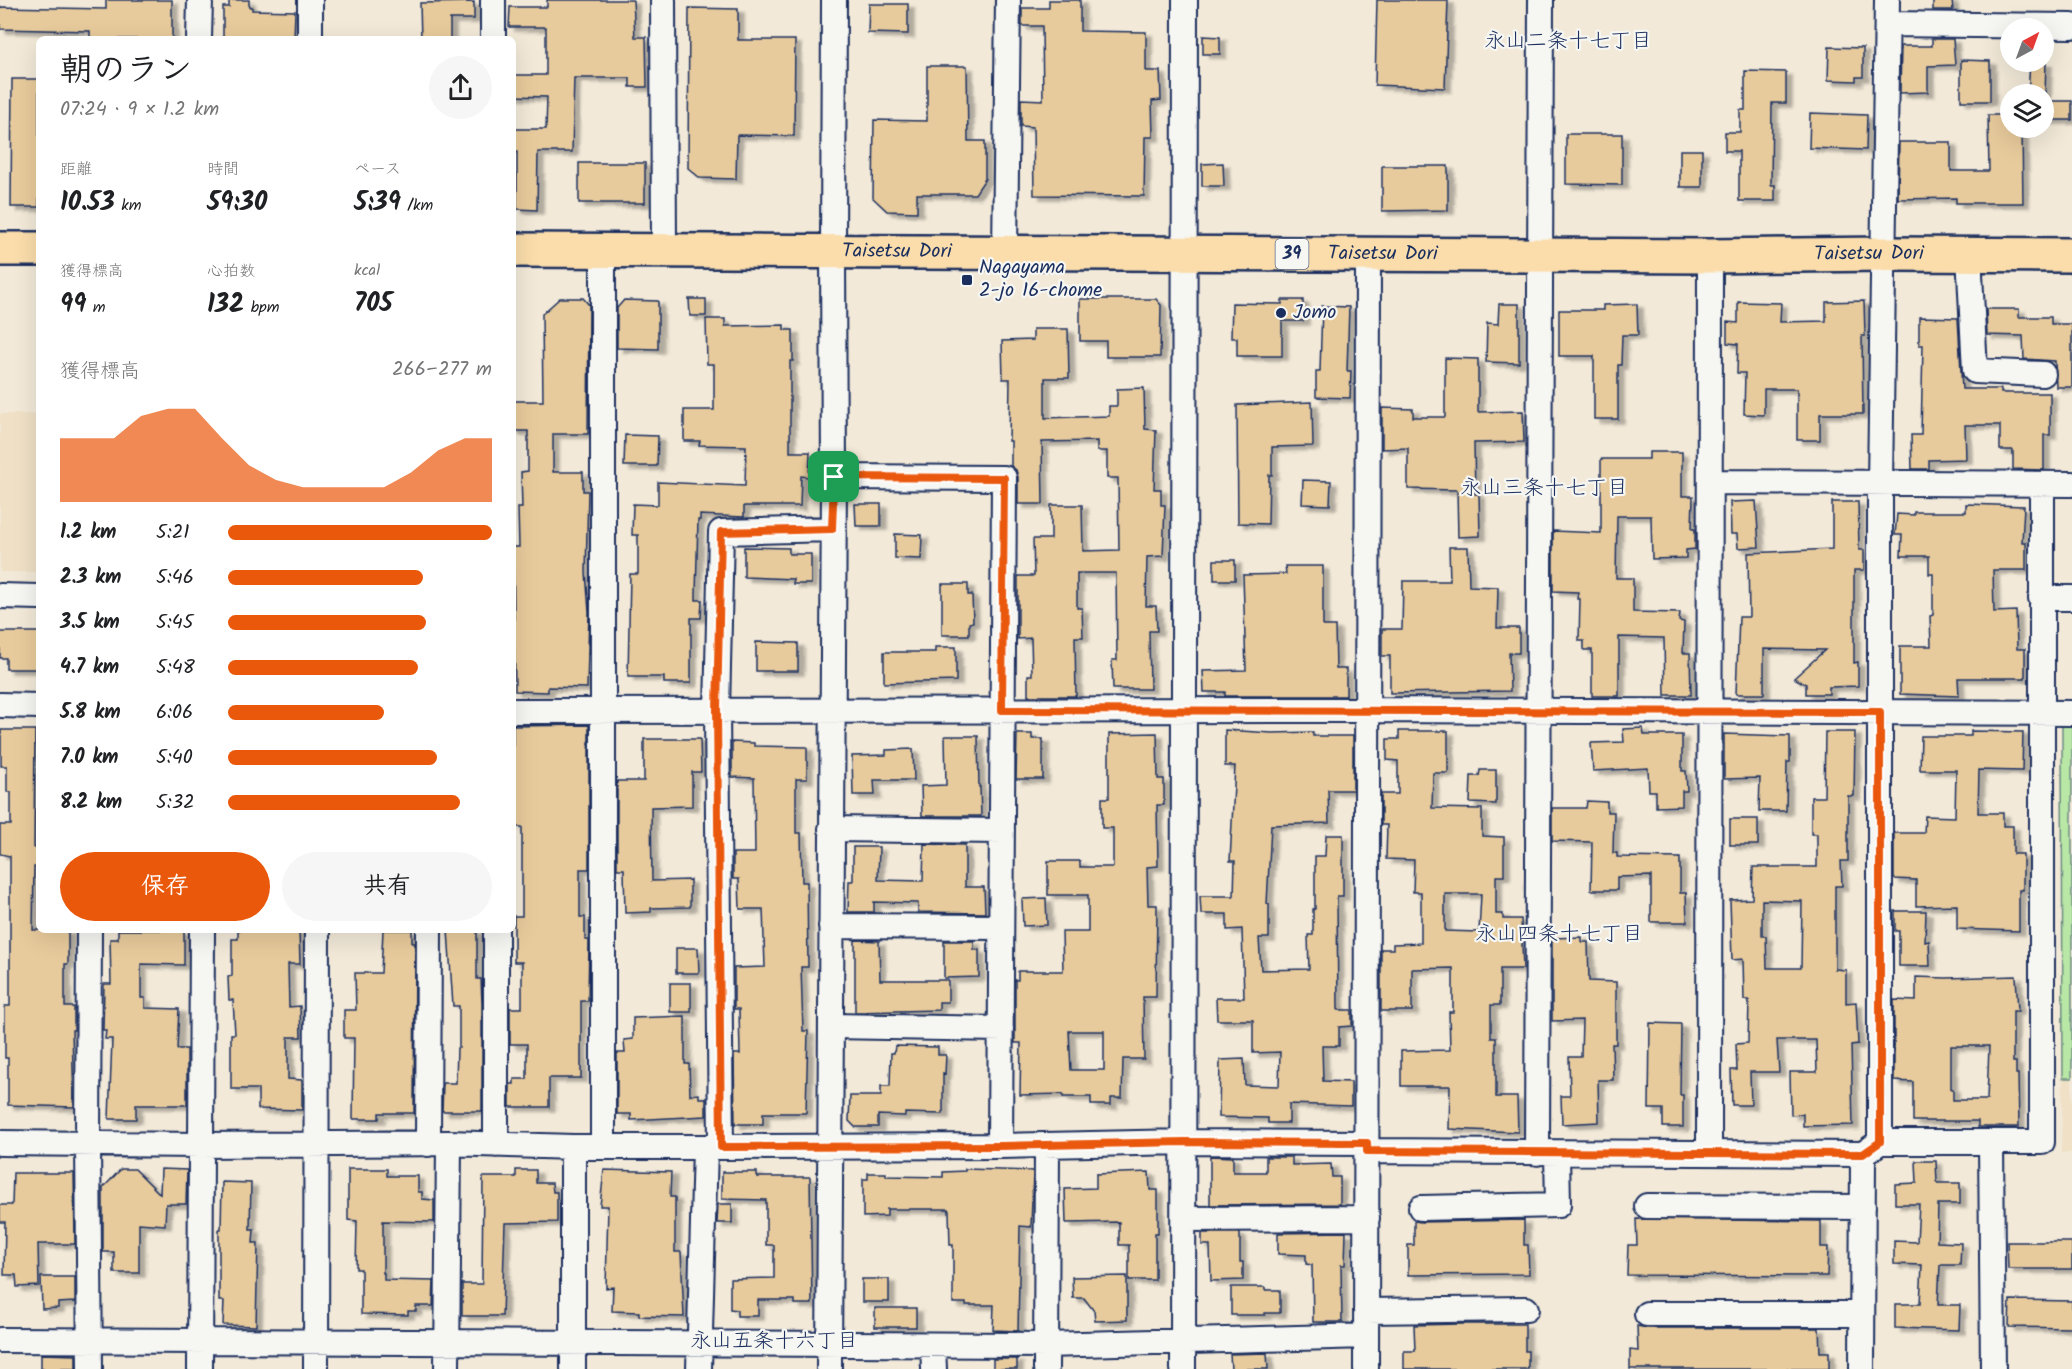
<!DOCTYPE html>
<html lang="ja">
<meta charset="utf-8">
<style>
:root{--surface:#fff;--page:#f6f6f6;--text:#202124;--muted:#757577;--accent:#ea580c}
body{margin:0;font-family:Kalam,"Klee One",sans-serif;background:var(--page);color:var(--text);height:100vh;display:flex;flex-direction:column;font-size:22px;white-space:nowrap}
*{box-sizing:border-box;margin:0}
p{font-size:20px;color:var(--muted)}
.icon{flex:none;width:33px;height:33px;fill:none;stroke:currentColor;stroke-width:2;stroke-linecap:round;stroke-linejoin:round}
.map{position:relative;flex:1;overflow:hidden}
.details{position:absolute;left:36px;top:36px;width:480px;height:897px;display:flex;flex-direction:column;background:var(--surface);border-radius:9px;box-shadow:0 6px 24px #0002}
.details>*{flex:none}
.needle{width:39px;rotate:41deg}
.controls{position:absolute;left:2000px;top:18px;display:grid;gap:12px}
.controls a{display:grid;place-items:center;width:54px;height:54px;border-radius:50%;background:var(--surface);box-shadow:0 6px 24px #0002;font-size:30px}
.pin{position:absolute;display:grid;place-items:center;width:51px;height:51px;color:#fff;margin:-26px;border-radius:12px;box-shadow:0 3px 9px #0006}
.round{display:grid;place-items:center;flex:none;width:63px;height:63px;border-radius:32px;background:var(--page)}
.head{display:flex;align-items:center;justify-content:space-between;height:102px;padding:0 24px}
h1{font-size:33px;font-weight:700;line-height:45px}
.stats{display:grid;grid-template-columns:repeat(3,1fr);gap:9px;height:102px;padding:6px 24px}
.stats div{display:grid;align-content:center}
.stats b{font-size:26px;font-weight:700}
.stats small{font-size:16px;font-weight:400}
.stats p{font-size:16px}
.chart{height:168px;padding:12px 24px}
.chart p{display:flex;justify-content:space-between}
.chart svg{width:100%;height:108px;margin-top:6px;fill:var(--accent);opacity:.7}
.primary-button{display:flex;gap:12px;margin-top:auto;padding:12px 24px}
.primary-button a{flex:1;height:69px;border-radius:36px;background:var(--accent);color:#fff;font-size:24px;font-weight:700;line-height:69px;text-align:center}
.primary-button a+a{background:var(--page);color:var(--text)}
ul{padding:0 24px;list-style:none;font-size:20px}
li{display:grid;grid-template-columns:96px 72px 1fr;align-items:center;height:45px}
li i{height:15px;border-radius:8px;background:var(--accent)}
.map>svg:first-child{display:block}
</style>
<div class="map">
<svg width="2072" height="1369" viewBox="0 0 2072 1369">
<defs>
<filter id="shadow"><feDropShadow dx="6" dy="4" stdDeviation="1.5" flood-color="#0004"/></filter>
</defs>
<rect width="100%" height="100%" fill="#f2e9d8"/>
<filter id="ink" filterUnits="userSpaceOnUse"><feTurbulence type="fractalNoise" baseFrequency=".0167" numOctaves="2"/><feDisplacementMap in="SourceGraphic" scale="12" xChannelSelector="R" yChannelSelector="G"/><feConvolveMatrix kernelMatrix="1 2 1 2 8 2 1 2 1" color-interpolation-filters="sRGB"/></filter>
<g filter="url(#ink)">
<path fill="#efe0c6" d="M0 414H39V572H0Z
M2063 1078H2072V1153H2061Z"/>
<path fill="#b9e7a5" stroke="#6a8b82" stroke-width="1.5" d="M2062 723H2072V1078H2063Z"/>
<path fill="#e8cb9c" stroke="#1b2f5e" stroke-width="1.5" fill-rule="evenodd" filter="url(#shadow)" d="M106 0H172V39H90V31L0 29V7L106 9Z
M229 0H249V7H252V10L295 11 294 39H223V7H229Z
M547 0H633L635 37H646L647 87H630V78H574L572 152H538L537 210 517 209V152H513V129H546L547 97 513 96V75H546V27H509L510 7H547Z
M1049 0H1080V31L1146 32V71H1160L1161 100 1152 101 1153 137H1145L1144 196 1034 195 1033 127 1021 126V99L1043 100 1042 26H1022V8H1049Z
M1377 0H1448L1445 88 1375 85Z
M1933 0H1952L1953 10H1933Z
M474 2V19H450V39H421L420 3Z
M869 4H908V34L868 33Z
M689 8 738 9V40H795L794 136 737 135 736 179 700 178 688 168Z
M1203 36 1220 37V54H1203Z
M1932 39H1953L1955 65 1928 66V92L1900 93 1901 46H1932Z
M1829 47 1863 48V77H1856V81L1828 80Z
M1961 60 1990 61V101H1961Z
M2030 62H2046L2045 94H2028Z
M927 66H967L968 141H985V179L975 194H917V212L887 211 873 198 874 120 927 121Z
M1745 71 1786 72V103H1772L1771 185H1775V201H1739V151H1725V132H1740V110H1745Z
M12 79H39V207H11Z
M2043 101H2072V120H2043Z
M1810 113 1867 115 1866 150 1809 148Z
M1988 115H2010V128H2022L2023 203H1956V198L1898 199 1899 142H1951V171H1989Z
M1566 134H1622V185L1566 184Z
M1680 150H1702V187H1680Z
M579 163H645V203H579Z
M1223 163 1224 186H1202V164Z
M1382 166H1448V210L1382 211Z
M560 298H583L589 305 588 434H553V472H583V491H588L586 572 589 612 587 688 548 687V692L515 691 513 547H519L518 508H522L521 472 528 471V431H513V401H543L542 314Z
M689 299H706V316H690Z
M1080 299H1156L1161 305 1160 357H1106V341H1080Z
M624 300 658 301V349L617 348V308Z
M1282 300H1303V321H1282V356H1237V338H1231L1232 303 1282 304Z
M1864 301 1865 336H1862L1863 414H1820V440H1797V389H1764V415L1744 414 1745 373H1737L1738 344 1727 343V322L1738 323V302L1781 303 1780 322 1826 321V302Z
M1499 304H1519V363L1486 362 1487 323 1498 324Z
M1637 304 1638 335H1622L1621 365H1618V419H1594V356H1559V310H1603V305Z
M1322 306 1349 307 1347 371H1351L1350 398 1316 397V371H1320Z
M1986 309H2019V317H2051V324H2072V387H2056L2055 361 2024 359 2023 336 1987 335Z
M1919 317 1958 318 1962 389H2001V393H2050V435H2044V470L2013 469V450H2000V425H1965L1966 459 1929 460V469H1912L1911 435H1921L1923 345H1919Z
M706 319H725V326L784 325V330H793V361H790V452H810L809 477 801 476 800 506H744V517L700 515V520H698L696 594V600H702L701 618H691V683H664V677H628L630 574H638V535H632L633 504 658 505V482L745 486 746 446 699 445 700 441H684V410H714V364H707Z
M1033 329H1068L1069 378H1045V418L1109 416V406H1117V389L1144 388 1145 429 1156 430 1154 489H1161V505H1165L1163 556 1147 557 1146 606H1156L1157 631H1149L1150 689H1113L1112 660H1117L1116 573H1077V608H1082L1083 637H1075L1076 696H1028V675H1032L1031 638 1018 639V576H1034L1033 539H1051V505H1082L1083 551 1119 550 1118 478H1107V451H1097V441L1042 442 1043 504H1018V477L1016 470 1011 466V441H1009L1010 379H1003L1002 341 1033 340Z
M1445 358 1478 359V412L1523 411 1524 442 1474 443 1475 494H1479L1480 536 1458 537 1457 490 1408 489V448L1382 449V408L1413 409V417H1445Z
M1312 402 1313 446 1272 447V475H1269L1268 524 1238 523 1237 405Z
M625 435 658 436 657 466H624Z
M1649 452H1682V496H1693L1692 529H1695V549L1686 550V558L1652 559 1651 516H1617L1616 578H1633V612L1680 613 1679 621 1684 622 1683 653H1690L1691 695H1665L1664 638 1619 637V696H1592V650H1584V641H1579L1580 599H1577L1578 592 1553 591V531L1601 533V459H1649Z
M1303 480 1331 481 1330 505 1302 504Z
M1756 501 1759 547 1738 548 1737 534H1731L1730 502Z
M1832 502H1858L1859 550H1864V570H1854V663L1858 662V686L1829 687V694H1806V684L1794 678 1825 650 1764 649V694H1736L1739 617H1749L1748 553 1832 549Z
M855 504H881V526H856Z
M1966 504 2024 506 2022 542H2026V570H1993L1994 612 2016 611 2017 649H2025V678H1958L1959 696 1900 694V646H1931L1930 616 1933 615V574H1929V556H1901L1902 535H1895L1897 514 1914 515V512H1966Z
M895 534 922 535 921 559 895 558Z
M744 547 789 548V554H811V584H793V579L744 577Z
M1449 547H1468L1469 586 1498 587 1497 628H1519V653H1509L1510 691 1390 693V656H1382V629H1402L1403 581H1450Z
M1214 560H1235V580H1214Z
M1285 566H1323V626H1335L1336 669H1346V696H1225V692H1204L1203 671 1246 670 1243 575 1286 574Z
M942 584H968V595H972L973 622 969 623V635H942Z
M0 632H39V669H6V658H0Z
M756 642 798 643V671H756Z
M935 647H956V681L884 683V652H935Z
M589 725V869H580V917H585V940H589L588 1001H581V1078H549V1107H510V1084H514V1079H527V1044H510V1008H522V962H514V916H522V827H516V800H513V726Z
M1643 728 1644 735H1682V771H1686L1687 791H1682V806L1656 807V791H1649L1648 768 1593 771 1591 743 1624 742 1623 729Z
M1 730H35L34 848H39V867H34L33 930H68V964H65V1007H74V1030H72L74 1107 8 1105V1058H5V1006H10V856L0 854V825H11V792H7V766H1Z
M1225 730 1272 733 1313 732V736H1353V790H1328L1329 823 1271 825 1267 904H1269V938H1259L1261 970 1309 969 1308 935H1313V909H1315V856H1325L1326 835H1343V896H1337L1338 1010H1352V1026L1339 1027V1046H1322L1323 1081 1351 1082V1106L1289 1104V1123H1268V1118L1219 1117 1220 1060 1244 1059 1245 1085 1279 1086 1280 1052 1253 1053V1020H1217L1216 998H1244L1242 929 1227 930V914H1201L1200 896H1234L1235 861H1230L1235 766H1225Z
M1399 731H1448V773H1433L1432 808 1482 809V836L1504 837V876H1496V914H1503V919H1521L1523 969H1500V1005H1491V1038H1496V1097H1517L1518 1132 1449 1129 1450 1086H1401V1051L1450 1050 1449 1012H1453V968L1412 969V1011H1381V949H1393V944L1421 943V892H1413L1414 860 1386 859 1387 825H1381V794H1398V761L1387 760V739H1399ZM1445 894H1481L1479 932 1445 931Z
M1971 731 2023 732 2022 771 1979 770 1978 813H2003V826H2013V854H2023V890H2019V931L1957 929V905L1916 906V880L1894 879V833H1924L1925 816 1955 817 1956 770H1920L1921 736H1971Z
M1825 732H1855L1854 796H1848V861H1841L1842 886H1835V969L1846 970V1003L1856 1002 1858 1044 1851 1045 1853 1125 1803 1126V1114L1791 1115 1790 1072H1817L1816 1040H1777L1779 1072H1750L1751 1105H1732L1731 1070H1737L1736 1044 1748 1043 1749 1000H1744L1743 959 1732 960 1730 900 1752 899 1753 867H1817V834H1811V797H1824ZM1762 900 1802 901 1801 968H1767L1766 936H1762Z
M1157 733 1158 779H1164V805H1157L1158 866 1147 867 1148 905H1157L1156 997H1143L1144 1059H1123L1122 1098H1111V1105H1091V1097H1063V1094L1020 1095 1021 1043H1015V980H1018V971H1063L1062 932H1088V895H1048V861H1080V867H1113V828H1102V798H1109V734ZM1069 1031H1104V1070H1071Z
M1017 734H1032V739H1043V779H1016Z
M1724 734 1790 736V762H1787L1786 811H1759L1760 778 1724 779Z
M945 736H978L979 787H980L981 816H922L921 786 946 785Z
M644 739H700L701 772H692V806L651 807 652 881 690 880V907L651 908V912L625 913 624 869H617V781H644Z
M732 742 754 743V746L807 747V779H796V833H801L802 882H807L808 967H801L803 1031H808L806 1113H763V1124H735L734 1054H740L739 1009H734V968L765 967 763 909H740L739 879H733V853H755L754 778 732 777Z
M913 749 914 780H874L875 795H853L852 756 886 755V750Z
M1480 770H1496V804L1470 803 1471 776H1479Z
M1587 801 1607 802V812H1614L1613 853H1617V857L1680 858V893H1686L1687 922H1651V876L1617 877V890H1591L1592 842 1552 841V808H1586Z
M1730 819H1758V845H1730Z
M924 844 965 845V887H984L985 913 918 912V903L874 902V912H848L849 881H853V847H879L878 880 923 881Z
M1046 898 1047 925 1023 926 1022 899Z
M1895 911H1926L1925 942 1929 941 1930 966H1899V931H1895Z
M118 930H184V965L141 964V998H145V1008L179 1009 177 1049H187V1105H136V1119H109L112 1039H105L106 1030H103L104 984H111L110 939H118Z
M238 930H299L300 964H288L289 1007 300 1006 301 1037H288V1079L302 1080V1110L258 1109V1089H231V1034H235L233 1000H229L228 977 232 976V939H238Z
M383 930H412V943H415L414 1113H379V1119H353L354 1038H344V1010H356L355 973H381Z
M448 930H477V979H481L482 1004V1111H442L443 1083H456L457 1048H459V1006H453Z
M1582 937V942H1588L1589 981 1616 982V1044H1612L1613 1080H1598L1599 1122 1562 1124 1561 1096H1570L1569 1057H1581L1582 1020 1552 1021V938Z
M855 940 879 941 880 980H948V1002H939V1010L855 1012Z
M944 941H974V950H979V977L944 978Z
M676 948H698L699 973H676Z
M2016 976 2018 1011H2013V1062H2016V1074H2018L2019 1127H1978V1121H1913V1082L1894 1081V1000L1916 1001V977L1946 978ZM1951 1046H1989L1987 1100H1953V1089H1951Z
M670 983H691V1012H670Z
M685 1016V1064H689L690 1095 699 1094V1098H706V1116L631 1120V1114H617V1053H625L624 1040 633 1039V1018Z
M1650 1023 1681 1024 1680 1095H1683V1127H1663V1109H1649Z
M895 1046 938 1047V1055H946L945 1074 943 1073V1114L905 1113V1116L878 1115V1127H855L849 1121 850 1096H881V1086H890L891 1053H894Z
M1210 1156 1233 1157V1172H1266V1157H1292V1165L1331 1164 1332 1177H1340V1204L1210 1205Z
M1916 1161H1936L1937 1183H1960V1204H1938L1937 1242 1961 1243 1960 1265H1940L1938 1305H1960L1959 1330 1895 1328V1304H1920L1922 1265 1894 1264V1241L1917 1242 1919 1204H1895V1184L1917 1183Z
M121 1169H135L160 1194 161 1169 187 1170 186 1204H166L165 1225 139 1223V1273H114V1252H103V1188Z
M348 1169H387V1176H418V1192H422V1199L434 1200V1222L383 1221V1273H384V1280L434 1281 433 1306H416V1311H408V1315L361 1314V1269H356L357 1221 348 1220Z
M965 1169 1033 1171 1031 1227 1020 1226 1018 1331 993 1330 994 1305H966V1303H953V1245H950L949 1211 948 1209H887V1216L863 1217V1179H868V1173H886V1176L943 1177V1172L965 1171Z
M516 1170H536V1183H552L553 1192H557V1222L505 1223 502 1316H462V1284H482L483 1177H516Z
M604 1170 671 1172 670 1197H675V1252H681L684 1317 639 1316V1312L612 1311 613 1287 606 1288 608 1206H600Z
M722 1172H757V1177H810L812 1304H795V1300H758V1316H737V1310L730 1309V1279L774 1278V1245H766V1200L722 1199Z
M1149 1172 1150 1190H1158V1233H1155V1280H1129V1245H1119V1222L1066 1223 1065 1189 1096 1188V1174Z
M13 1173H74L75 1244H38L39 1286 17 1287 16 1275H4L5 1222H0V1205H12Z
M222 1182 251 1183 250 1229H254L253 1243H258L256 1326 223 1325 224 1301H219V1229H221Z
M718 1204H732V1223H717Z
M1636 1219 1821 1221V1247H1828L1827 1276 1627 1275 1628 1245H1637Z
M1524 1220V1245H1528L1529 1274 1408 1275V1245H1414V1221L1421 1222Z
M1346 1232 1345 1265H1341L1342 1322H1313L1312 1265 1306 1264V1255L1278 1254V1233Z
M1202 1233H1240V1262H1243V1280L1211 1281 1210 1245H1202Z
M2007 1242H2072V1269H2008Z
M1127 1276V1320L1095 1321 1094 1311 1084 1298H1073L1072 1277Z
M41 1277H75V1302L58 1303V1308L42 1309Z
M862 1279H889V1302H862Z
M1231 1287H1265V1290H1280V1313H1265V1315H1231Z
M2010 1300 2072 1301V1328L2009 1327Z
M875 1308H916V1327H875Z
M1462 1324H1525V1351H1528V1369H1404V1351H1415L1414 1325Z
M1637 1326 1647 1328H1819L1820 1352H1829V1369H1630V1350L1638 1351Z
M1267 1353 1268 1369H1231L1230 1354Z
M41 1354 76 1355V1369H41Z
M993 1359H1017V1369H993Z"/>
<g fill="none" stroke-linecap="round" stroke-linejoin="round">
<g stroke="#1b2f5e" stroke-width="28">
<path id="minor" d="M493 0V39
M663 0 664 252
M1887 24 2072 26
M199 39 200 0
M310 39V0
M1005 252 1008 0
M1969 254 1975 371 2043 374
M834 477 1004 478 1000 1146
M1710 482 2072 484
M0 596 39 597
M2041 598H2072
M0 705 39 706
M513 711 1367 710 2072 713
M831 829 1002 831
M831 926 1001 927
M89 930 88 1144 90 1369
M496 930V1145
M831 1026 1001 1029
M1880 1142V484L1887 0
M1991 1142 1993 1369
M0 1143 201 1145 449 1143 573 1147H721L1000 1146 1184 1142 1367 1143
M428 1144 429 930
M603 1146V250
M573 1147V1369
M721 1147 717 710 721 532 832 529
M1367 1151 1863 1154 1880 1142H2042V484
M1709 1152 1710 256
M1537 1153 1541 0
M1647 1206 1863 1207
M1421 1208 1558 1205 1557 1153
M1184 1219 1367 1218
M1366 1311 1526 1309
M1647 1314H1862
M0 1340 1046 1345 1366 1336
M933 1346 934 1369
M200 1369 202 930
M316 1369 317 930
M447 1369 449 1143
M699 1369 705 1147
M829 1369 834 477 833 252 834 0
M1046 1369 1047 1146
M1183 1369 1185 0
M1366 1369 1368 254
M1862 1369 1863 1154"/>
</g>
<g stroke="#1b2f5e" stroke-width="38">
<g id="highway">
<path d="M0 249H39"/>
<path id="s1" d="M513 250 1710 256 1885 254 2072 255"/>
</g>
</g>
<use href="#minor" stroke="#f6f6f2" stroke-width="24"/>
<use href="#highway" stroke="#fbddab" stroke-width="33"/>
</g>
</g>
<g fill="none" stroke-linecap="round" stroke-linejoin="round" filter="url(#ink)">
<g stroke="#fff" stroke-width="12">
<path id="route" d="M834 477 1004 478 1002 710 1880 712V1142L1863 1154 1367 1151V1143L1184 1142 1000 1146 721 1147 717 710 721 532 832 529Z"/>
</g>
<use href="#route" stroke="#ea580c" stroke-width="8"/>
</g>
<g fill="#1b2f5e" stroke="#f6f6f2" stroke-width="2">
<rect x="961" y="274" width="12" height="12" rx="3"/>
<circle cx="1281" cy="313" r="6"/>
</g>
<g text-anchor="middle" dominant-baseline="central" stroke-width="4.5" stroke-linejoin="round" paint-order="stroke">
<rect fill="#f6f6f2" stroke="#5d6b8a" stroke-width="1.5" x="1275.5" y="239" width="33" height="30" rx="4.5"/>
<g font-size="18" font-weight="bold" fill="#1b2f5e">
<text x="1292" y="254">39</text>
</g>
<g font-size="20" fill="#1b2f5e" stroke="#f6f6f2">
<text stroke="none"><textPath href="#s1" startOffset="384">Taisetsu Dori</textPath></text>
<text stroke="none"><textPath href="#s1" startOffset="870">Taisetsu Dori</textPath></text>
<text stroke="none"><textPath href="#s1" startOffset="1356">Taisetsu Dori</textPath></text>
</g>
<g font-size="20" fill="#1b2f5e" stroke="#f6f6f2" text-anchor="start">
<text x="979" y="268">Nagayama<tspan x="979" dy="23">2-jo 16-chome</tspan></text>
<text x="1293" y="313">Jomo</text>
</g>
<g font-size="21" fill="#1b2f5e" stroke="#f6f6f2">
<text x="1568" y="41">永山二条十七丁目</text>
<text x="1544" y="488">永山三条十七丁目</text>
<text x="1559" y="934">永山四条十七丁目</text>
<text x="774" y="1341">永山五条十六丁目</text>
</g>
</g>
</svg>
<div class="controls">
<a><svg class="needle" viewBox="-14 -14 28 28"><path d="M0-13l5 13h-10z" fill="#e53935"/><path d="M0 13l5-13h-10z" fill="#757577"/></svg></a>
<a><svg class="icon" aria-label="layers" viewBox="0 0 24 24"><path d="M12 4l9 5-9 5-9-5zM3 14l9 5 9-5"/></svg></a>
</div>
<div class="pin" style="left:834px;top:477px;background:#1e9e55"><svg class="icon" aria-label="arrive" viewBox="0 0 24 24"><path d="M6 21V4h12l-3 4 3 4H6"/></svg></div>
<section class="details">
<div class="head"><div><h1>朝のラン</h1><p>07:24 · 9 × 1.2 km</p></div><a class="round"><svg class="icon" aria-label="share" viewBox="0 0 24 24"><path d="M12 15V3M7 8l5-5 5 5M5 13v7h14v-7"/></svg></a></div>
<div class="stats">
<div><p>距離</p><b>10.53<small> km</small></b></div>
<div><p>時間</p><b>59:30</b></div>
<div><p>ペース</p><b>5:39<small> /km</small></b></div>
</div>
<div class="stats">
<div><p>獲得標高</p><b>99<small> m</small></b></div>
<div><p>心拍数</p><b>132<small> bpm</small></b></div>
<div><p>kcal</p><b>705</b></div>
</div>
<div class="chart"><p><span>獲得標高</span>266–277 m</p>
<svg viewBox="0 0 160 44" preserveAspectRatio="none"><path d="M0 44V18L10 18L20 18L30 9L40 6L50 6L60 18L70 29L80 35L90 38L100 38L110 38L120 38L130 32L140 23L150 18L160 18V44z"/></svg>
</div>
<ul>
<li><b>1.2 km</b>5:21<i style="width:100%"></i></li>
<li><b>2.3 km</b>5:46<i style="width:74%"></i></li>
<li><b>3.5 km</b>5:45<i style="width:75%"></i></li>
<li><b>4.7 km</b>5:48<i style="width:72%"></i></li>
<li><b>5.8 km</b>6:06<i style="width:59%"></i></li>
<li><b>7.0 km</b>5:40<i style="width:79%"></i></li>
<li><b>8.2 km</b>5:32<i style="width:88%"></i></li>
</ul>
<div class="primary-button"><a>保存</a><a>共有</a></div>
</section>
</div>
